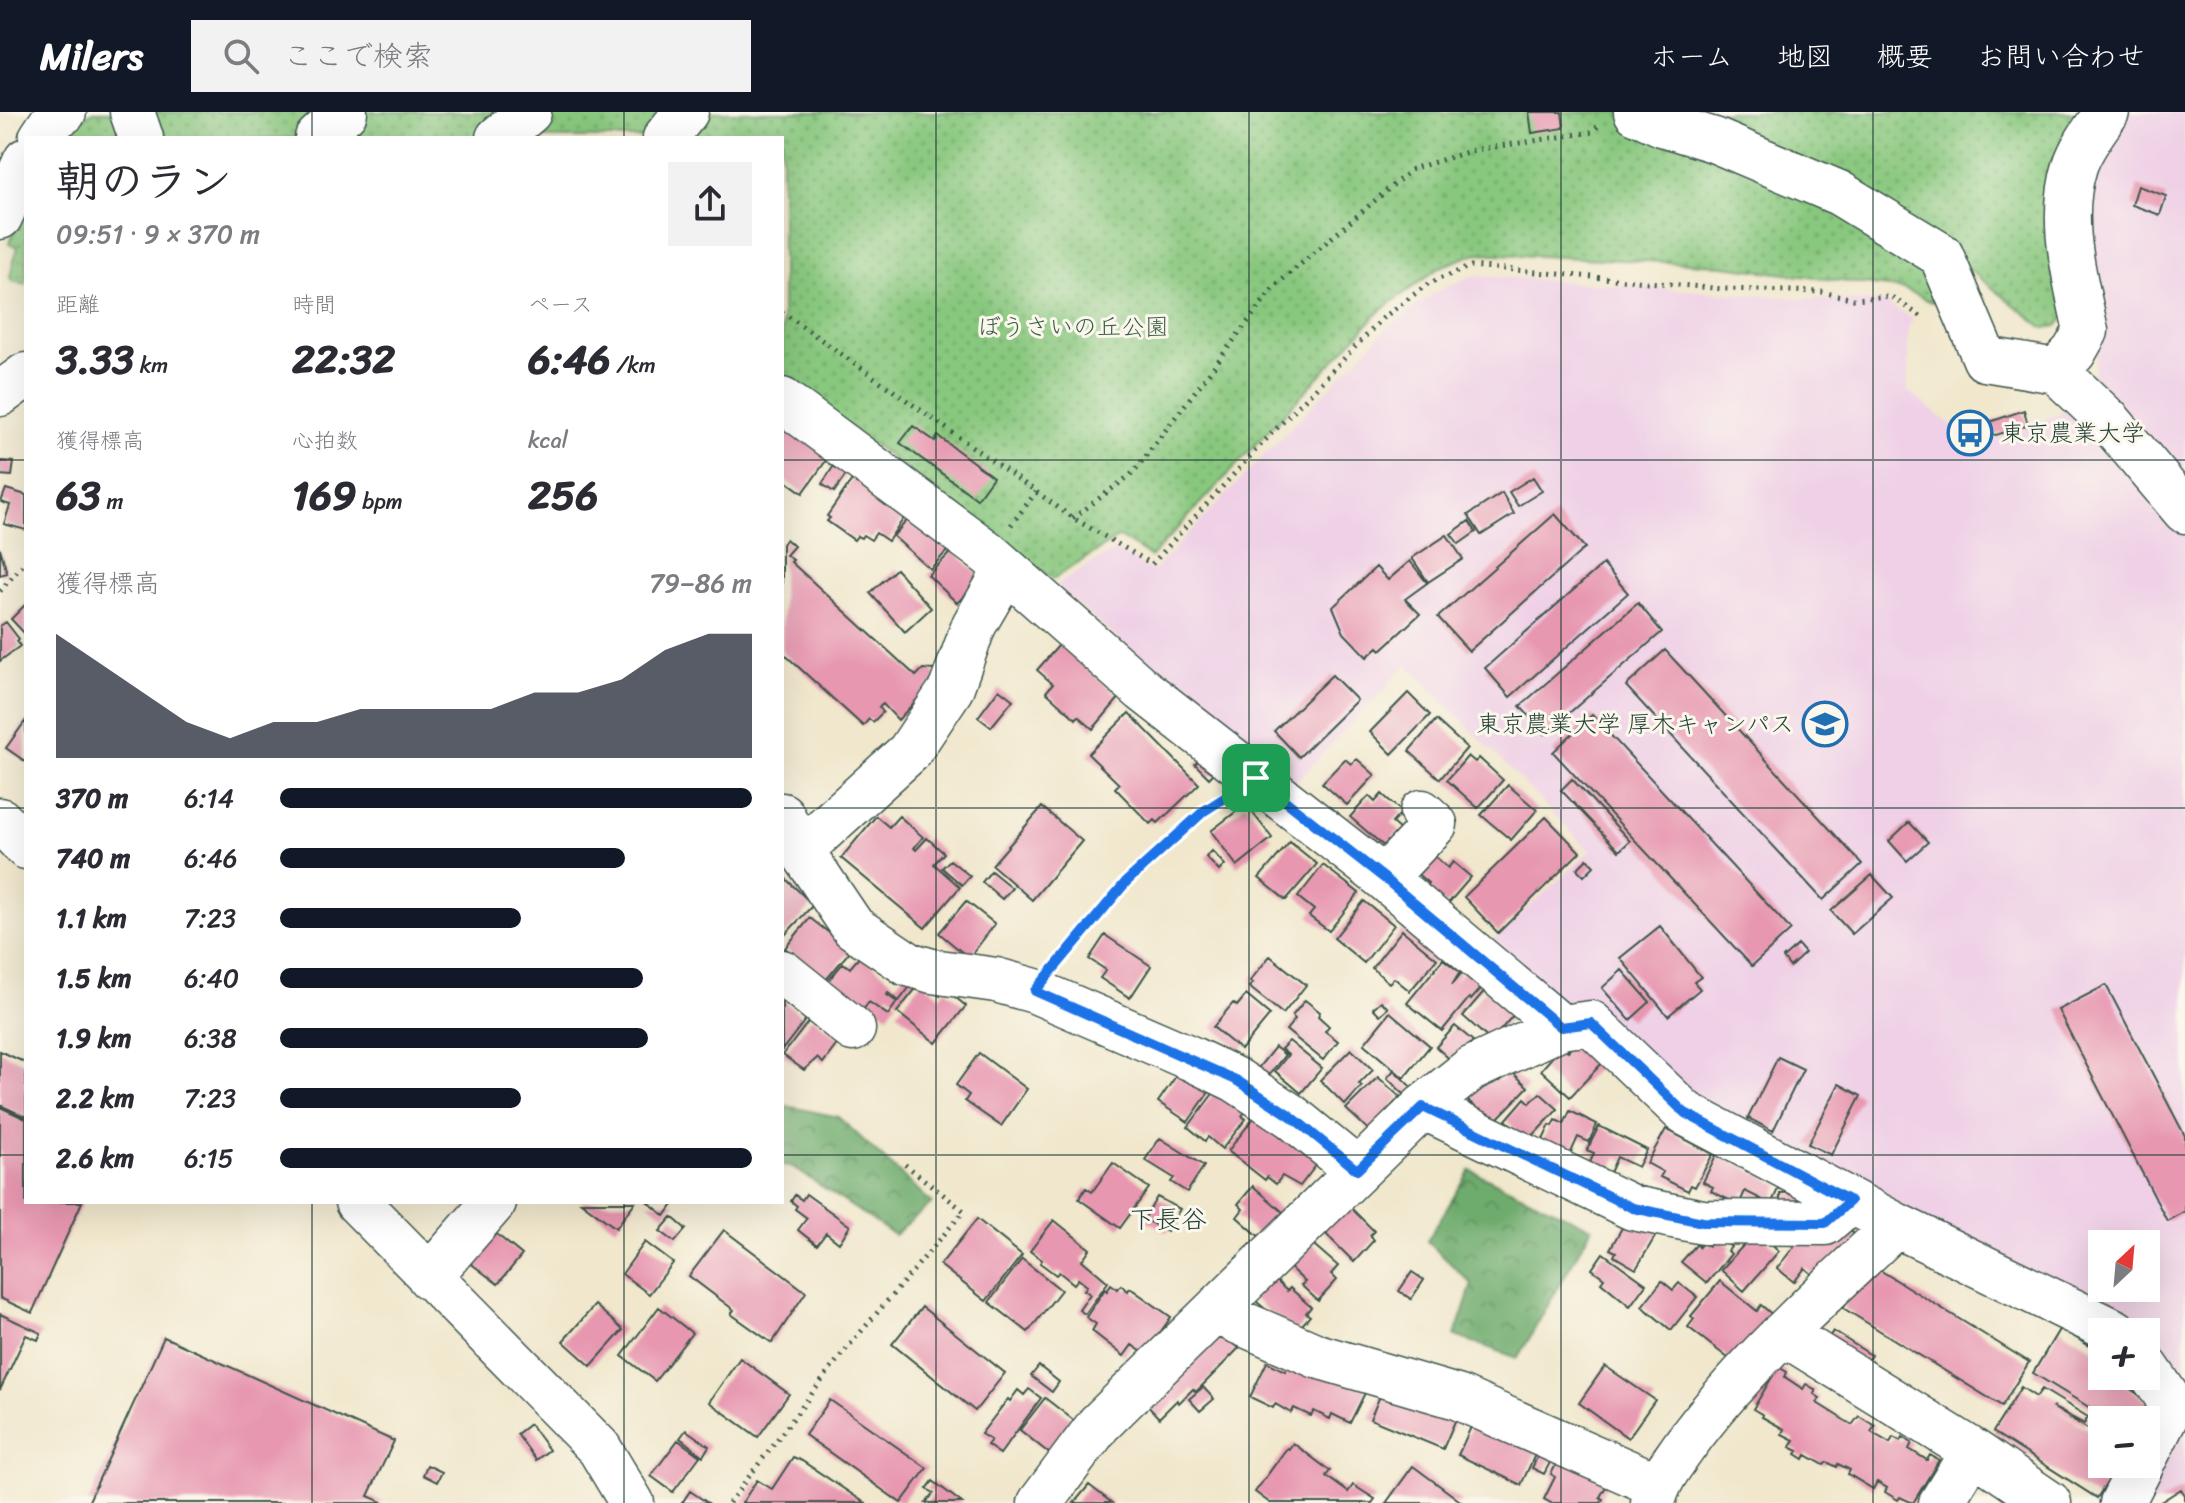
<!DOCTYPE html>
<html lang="ja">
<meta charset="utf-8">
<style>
:root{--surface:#fff;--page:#f2f2f3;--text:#2b2b33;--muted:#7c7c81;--accent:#111827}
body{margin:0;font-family:Sriracha,"Klee One",sans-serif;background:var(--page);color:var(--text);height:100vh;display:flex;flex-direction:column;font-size:30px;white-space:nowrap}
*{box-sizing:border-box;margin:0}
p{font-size:26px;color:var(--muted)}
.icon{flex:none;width:44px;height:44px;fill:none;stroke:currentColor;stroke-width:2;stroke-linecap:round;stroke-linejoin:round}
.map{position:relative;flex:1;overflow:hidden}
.details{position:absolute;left:24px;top:24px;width:760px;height:1068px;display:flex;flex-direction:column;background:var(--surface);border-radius:0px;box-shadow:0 8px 32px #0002}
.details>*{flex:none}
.needle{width:52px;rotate:26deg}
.tools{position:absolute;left:2088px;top:1118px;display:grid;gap:16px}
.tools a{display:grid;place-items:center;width:72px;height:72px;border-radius:0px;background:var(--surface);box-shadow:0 8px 32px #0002;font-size:40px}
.pin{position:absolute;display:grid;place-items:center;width:68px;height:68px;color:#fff;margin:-34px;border-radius:16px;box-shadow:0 4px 12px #0006}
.round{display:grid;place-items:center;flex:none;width:84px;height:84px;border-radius:0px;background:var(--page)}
.overview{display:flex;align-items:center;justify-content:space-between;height:136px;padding:0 32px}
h1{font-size:44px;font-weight:800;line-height:60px}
.stats{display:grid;grid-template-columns:repeat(3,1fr);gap:12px;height:136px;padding:8px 32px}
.stats div{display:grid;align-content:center}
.stats b{font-size:40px;font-weight:800}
.stats small{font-size:22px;font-weight:400}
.stats p{font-size:22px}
.chart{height:224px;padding:16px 32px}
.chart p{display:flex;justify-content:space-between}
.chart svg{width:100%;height:144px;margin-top:8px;fill:var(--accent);opacity:.7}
ul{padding:0 32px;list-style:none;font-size:26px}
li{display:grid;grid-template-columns:128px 96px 1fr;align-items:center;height:60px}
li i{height:20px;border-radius:10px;background:var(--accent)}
header{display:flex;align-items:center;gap:48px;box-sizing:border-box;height:112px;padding:0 40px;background:var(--accent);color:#fff}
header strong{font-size:38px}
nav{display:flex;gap:44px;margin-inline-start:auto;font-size:28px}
.search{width:560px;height:72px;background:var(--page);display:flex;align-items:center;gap:20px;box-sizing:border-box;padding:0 28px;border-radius:0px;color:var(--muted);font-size:30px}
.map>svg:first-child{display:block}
</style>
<header>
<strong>Milers</strong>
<div class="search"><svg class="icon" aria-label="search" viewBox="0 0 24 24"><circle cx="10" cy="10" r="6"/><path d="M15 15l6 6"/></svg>ここで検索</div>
<nav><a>ホーム</a><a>地図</a><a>概要</a><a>お問い合わせ</a></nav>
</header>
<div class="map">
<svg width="2185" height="1391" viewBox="0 0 2185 1391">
<defs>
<pattern id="forest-crowns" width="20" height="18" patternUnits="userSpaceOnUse" patternTransform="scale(2)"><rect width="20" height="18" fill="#6eac6d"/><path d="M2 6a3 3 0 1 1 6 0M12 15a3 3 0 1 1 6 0" fill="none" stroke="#5a8d5a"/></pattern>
<pattern id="park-dots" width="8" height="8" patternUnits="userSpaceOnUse" patternTransform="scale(2)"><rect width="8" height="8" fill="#88c77e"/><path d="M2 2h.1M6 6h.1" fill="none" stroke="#6fa368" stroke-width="1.8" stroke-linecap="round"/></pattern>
</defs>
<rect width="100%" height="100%" fill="#fbf7ec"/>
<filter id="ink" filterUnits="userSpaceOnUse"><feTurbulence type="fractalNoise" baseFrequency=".0125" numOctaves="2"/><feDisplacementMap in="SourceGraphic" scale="16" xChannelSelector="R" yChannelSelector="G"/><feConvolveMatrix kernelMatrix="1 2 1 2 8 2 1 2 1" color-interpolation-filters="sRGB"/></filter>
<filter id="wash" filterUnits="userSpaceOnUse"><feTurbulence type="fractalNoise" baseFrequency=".006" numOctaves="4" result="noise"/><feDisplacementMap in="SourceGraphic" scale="32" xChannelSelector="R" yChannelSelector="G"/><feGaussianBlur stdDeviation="1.8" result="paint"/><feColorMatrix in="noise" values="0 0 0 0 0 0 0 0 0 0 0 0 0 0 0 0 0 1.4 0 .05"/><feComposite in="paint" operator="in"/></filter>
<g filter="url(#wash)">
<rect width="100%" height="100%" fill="#f0e7cc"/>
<path fill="#efd0e6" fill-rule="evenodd" d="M2125 0H2185V1274L2146 1227V1220H2140L1689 990 1549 889 1488 833 1590 739 1407 552 1293 673 1055 474 1115 438 1153 459 1386 217 1437 179 1473 163 1794 186 1884 190 1913 207 1908 217V279L1978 334 2063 300 2095 257 2101 196 2085 129 2086 70ZM2102 1132H2146V1176H2102Z
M2185 1313V1391H2138Z"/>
<path fill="url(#forest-crowns)" stroke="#467450" stroke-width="2" d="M782 993 838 1005 932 1091 894 1123 791 1054 782 1053Z
M1470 1058 1592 1116 1518 1246 1455 1224 1472 1172 1427 1129Z"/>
<path fill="url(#park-dots)" stroke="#548259" stroke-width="2" d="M93 0H2083L2066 204 2057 214 2044 216 1963 153 1932 190 1904 177 1708 152 1477 141 1440 155 1380 199 1151 445 1119 425 1053 467 782 264V26H61L67 16Z
M26 88V172L12 169 10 166 17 134 9 132Z"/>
<g id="blocks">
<path fill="#e797b0" d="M1529 0H1562L1564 16 1532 21Z
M2138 74 2166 84 2160 103 2132 93Z
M2024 298 2028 313 1996 323 1961 318 1963 305 1990 310Z
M782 308 830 343 803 381 782 366Z
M913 314 935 329 938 324 993 365 977 387 900 331Z
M1 349 14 350 12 364 0 363Z
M837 349 850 357 834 380 822 372Z
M854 365 904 406 888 429 876 421 871 428 863 423 861 426 857 424 854 428 827 409 830 406 827 404Z
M1533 365 1542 379 1518 394 1509 380Z
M6 377 26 383V418L4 412 10 393 1 390Z
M1502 381 1514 402 1481 423 1468 403Z
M1555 402 1585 436 1469 539 1438 505Z
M912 403 949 437 930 457 893 424Z
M1469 409 1476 420 1459 432 1451 422Z
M1447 423 1463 447 1428 470 1412 446Z
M786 427 794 434 786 443 793 448 791 450 916 564 923 557 934 558 936 567 898 608 883 592 879 595 883 600 873 610 869 607 863 614 782 540V432Z
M0 436 7 461 0 463Z
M953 438 982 466 957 491 928 463Z
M1410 449 1427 471 1405 487 1420 502 1381 538 1378 535 1367 545 1344 521 1333 495 1376 455 1388 468Z
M1603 452 1628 481 1510 585 1485 556Z
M896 457 931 496 905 520 870 481Z
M1638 491 1662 520 1545 622 1520 594Z
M26 492V523L11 507Z
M6 510 19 527 17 529 20 534 0 549V514Z
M1059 533 1120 585 1093 617 1078 604 1076 607 1046 580 1053 572 1037 558Z
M1665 538 1862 752 1823 788 1626 574Z
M1332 563 1357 588 1299 645 1274 619Z
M999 577 1013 588 991 615 978 605Z
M1408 581 1430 603 1392 642 1370 620Z
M1129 601 1199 672 1158 711 1155 708 1150 712 1115 676 1119 672 1088 642Z
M1592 603 1791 818 1752 854 1553 640Z
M26 608V650L6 636Z
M1436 608 1467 636 1440 667 1409 639Z
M1468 644 1475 650 1479 646 1503 668 1478 696 1447 668Z
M1202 645 1216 659 1209 666 1195 652Z
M1345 647 1351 652 1357 647 1375 663 1347 693 1322 671Z
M1572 667 1630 729 1619 739 1561 678Z
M1508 673 1537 698 1511 728 1481 703Z
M1382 682 1402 700 1392 711 1400 718 1385 735 1350 705 1369 684 1375 690Z
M1246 692 1272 726 1237 754 1211 719Z
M1042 695 1082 729 1032 788 992 753Z
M876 704 889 715 899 704 923 725 914 736 916 738 927 726 944 741 934 752 960 775 925 816 841 746Z
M1546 705 1580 740 1498 821 1464 785Z
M1909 710 1928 730 1907 749 1889 729Z
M1290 730 1317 752 1286 788 1259 766Z
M1212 739 1225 753 1219 759 1206 745Z
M1429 739 1448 756 1453 750 1471 765 1446 794 1425 775 1428 771 1413 758Z
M1587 747 1594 754 1584 764 1577 757Z
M950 748 970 764 962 773 942 756Z
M1323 753 1359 781 1329 819 1309 804 1314 798 1298 785Z
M991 759 1012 776 1002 787 982 770Z
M1872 763 1893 786 1852 822 1831 799Z
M783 764 813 793 782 826V766Z
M966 789 995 812 969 846 939 821Z
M1364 789 1394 813 1364 851 1334 826Z
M810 806 851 838 825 869 785 836Z
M1660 814 1701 865 1694 870 1700 877 1668 904 1620 846Z
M1402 818 1437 847 1410 879 1394 866 1389 871 1372 856Z
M1105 823 1151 854 1130 886 1100 866 1106 858 1089 847Z
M1798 833 1805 841 1790 855 1783 846Z
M861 843 896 872 905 860 915 868 899 889 888 881 887 883 897 890 888 903 869 890 863 898 828 869 843 851 850 856Z
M1270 844 1306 873 1283 902 1249 875 1253 871 1250 869Z
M1443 847 1460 860 1452 873 1467 854 1486 871 1471 888 1469 886 1442 919 1407 891Z
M1622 858 1650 890 1630 908 1602 876Z
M922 869 940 884 945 877 966 894 936 931 897 900Z
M2106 873 2185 1024V1099L2167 1109 2058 898Z
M1486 877 1515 901 1491 929 1463 904Z
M1246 883 1270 903 1241 938 1213 915 1233 891 1237 894Z
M782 888 806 907 782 938Z
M1305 888 1320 900 1318 904 1329 914 1325 919 1338 929 1323 948 1286 918 1295 907 1292 904Z
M1381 889 1388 896 1380 903 1373 896Z
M1390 900 1430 934 1404 966 1364 932Z
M812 905 841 927 823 951 817 946 804 958 783 943Z
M1455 914 1473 929 1454 951 1436 935Z
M1289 929 1322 956 1301 981 1275 959 1288 943 1281 937Z
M1584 930 1604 949 1570 985 1541 958 1562 934 1568 939 1575 931 1579 935Z
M1275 935 1285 943 1268 964 1258 956Z
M1351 937 1373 958 1359 972 1362 974 1345 993 1320 968Z
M0 939 26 951V1005L0 993Z
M979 941 1027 977 1001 1014 965 989 969 983 956 973Z
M1778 945 1803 957 1773 1019 1748 1006Z
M1181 957 1216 970 1188 1010 1158 990Z
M1394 958 1414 978 1407 985 1387 966Z
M1510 958 1528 975 1493 1011 1464 985 1495 964 1500 969Z
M1378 965 1400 985 1387 999 1391 1003 1373 1022 1346 997Z
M1221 971 1248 996 1242 1004 1246 1007 1222 1037 1208 1025 1205 1029 1188 1015Z
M1839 972 1861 984 1831 1043 1808 1032Z
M1540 981 1558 997 1528 1029 1506 1008 1525 986 1530 991Z
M1264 993 1324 1043 1300 1074 1282 1064 1276 1072 1267 1065 1265 1068 1228 1039Z
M0 995 26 1007V1090H82L32 1201 0 1186Z
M1570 999 1597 1012 1589 1030 1578 1025 1568 1047 1540 1034 1550 1013 1553 1014 1556 1008 1564 1012Z
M1599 1014 1647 1038 1638 1055 1617 1045 1609 1063 1589 1053 1594 1041 1587 1038Z
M1666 1017 1713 1042 1695 1075 1691 1073 1688 1079 1660 1065 1663 1060 1647 1051Z
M1160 1026 1204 1054 1187 1080 1171 1070 1174 1066 1145 1048Z
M1717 1041 1780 1073 1771 1092 1745 1079 1739 1093 1711 1079 1713 1075 1703 1070Z
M1113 1051 1149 1076 1120 1116 1079 1087 1086 1076 1092 1080Z
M1253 1074 1283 1100 1261 1126 1237 1105 1243 1097 1238 1092Z
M1804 1080 1805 1092 1780 1093V1081Z
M806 1082 850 1114 839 1131 826 1121 817 1133 798 1118 807 1106 795 1097 797 1094 791 1089 795 1083 802 1088Z
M1157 1085 1180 1097 1167 1120 1144 1107Z
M1343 1088 1374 1119 1370 1123 1374 1128 1354 1150 1318 1114Z
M581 1090H635L616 1116Z
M648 1090H675L665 1104Z
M672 1105 686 1117 675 1130 660 1119Z
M977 1107 1022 1143 986 1189 940 1153Z
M1627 1107 1659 1118 1636 1157 1614 1144 1616 1140 1610 1137Z
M1054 1108 1090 1137 1082 1148 1108 1170 1085 1202 1079 1198 1090 1182 1084 1178 1087 1174 1078 1167 1074 1172 1059 1160 1056 1163 1040 1151 1042 1148 1030 1139Z
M1809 1116 1851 1119 1859 1128 1816 1166 1805 1156 1794 1170 1777 1156Z
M724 1118 806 1180 772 1231 731 1202 734 1198 689 1164Z
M494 1120 522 1143 498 1172 469 1150Z
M1761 1122 1779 1139 1744 1179 1721 1158 1750 1126Z
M1717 1124 1731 1135 1728 1139 1731 1142 1707 1171 1681 1150 1697 1132 1699 1135 1703 1130 1708 1134Z
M1307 1127 1338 1154 1331 1162 1337 1168 1318 1189 1301 1173 1305 1170 1284 1150Z
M645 1130 673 1151 649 1182 622 1162Z
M1603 1141 1646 1172 1630 1194 1601 1170 1604 1166 1592 1157Z
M1022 1147 1061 1178 1028 1220 989 1190Z
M1870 1152 2029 1250 2002 1294 1843 1196Z
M1412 1160 1424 1168 1411 1187 1399 1179Z
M1269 1162 1287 1179 1290 1176 1311 1195 1306 1201 1310 1204 1294 1222 1249 1183Z
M1662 1169 1673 1178 1679 1171 1697 1185 1671 1218 1642 1194Z
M1720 1169 1757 1199 1761 1193 1774 1204 1733 1250 1688 1215 1694 1207 1691 1204Z
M1111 1172 1118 1177 1121 1173 1128 1179 1130 1176 1171 1205 1145 1242 1132 1233 1124 1244 1092 1219 1096 1212 1086 1205 1105 1177 1107 1179Z
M595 1193 623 1218 591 1254 563 1229Z
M659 1195 692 1221 655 1269 622 1244Z
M922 1195 1005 1261 975 1299 892 1232Z
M0 1202 41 1221 38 1228 26 1223 0 1278Z
M1215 1213 1239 1236 1196 1280 1193 1277 1179 1291 1177 1288 1159 1306 1143 1289Z
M2060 1216 2102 1242V1264H2111L2151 1291 2141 1308H2110L2033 1261Z
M1833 1219 1871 1243 1866 1251 1828 1227Z
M164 1225 394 1329 368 1384 384 1391H88Z
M740 1246 789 1282 758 1325 709 1290Z
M1267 1250 1285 1259 1287 1254 1367 1277 1350 1311 1332 1302 1330 1307 1314 1299 1311 1304 1294 1296 1291 1301 1275 1292 1273 1296 1250 1285Z
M1039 1254 1059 1270 1052 1280 1031 1264Z
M1605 1254 1655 1288 1628 1326 1579 1291Z
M1778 1255 1787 1260 1785 1265 1803 1277 1806 1272 1816 1278 1814 1282 1820 1286 1817 1291 1852 1313 1859 1304 1875 1314 1871 1320 1890 1331 1893 1325 1901 1329 1903 1325 1912 1331 1909 1337 1927 1348 1930 1343 1939 1348 1913 1391 1900 1385 1898 1388 1885 1380 1887 1376 1877 1370 1873 1377 1848 1362 1850 1358 1838 1352 1837 1355 1827 1350 1824 1353 1806 1343 1804 1347 1796 1342 1798 1339 1790 1335 1794 1328 1782 1322 1784 1317 1762 1305 1763 1303 1753 1297Z
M1386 1270 1459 1300 1443 1337 1370 1307Z
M1203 1275 1214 1287 1200 1299 1189 1287Z
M2021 1275 2036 1285 2042 1277 2088 1305 2084 1312 2052 1295 2102 1326V1352H2119L2097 1386 1993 1320Z
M1029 1277 1041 1286 1000 1342 987 1333 991 1328 981 1322 1008 1287 1010 1289 1018 1278 1024 1283Z
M1045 1286 1085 1317 1060 1350 1020 1318Z
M830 1288 927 1356 901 1391 805 1323Z
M1477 1302 1540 1332 1521 1373 1458 1343Z
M530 1312 549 1338 536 1348 517 1322Z
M686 1318 709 1334 703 1344 680 1326Z
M678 1328 700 1344 673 1380 651 1364Z
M1293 1331 1330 1359 1326 1364 1348 1380 1353 1373 1375 1387 1372 1391H1270L1255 1380 1287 1336 1289 1337Z
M1543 1333 1556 1339 1544 1362 1532 1356Z
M793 1345 802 1349 865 1391H742L757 1368 772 1377Z
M1560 1345 1608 1371 1600 1385 1603 1387 1601 1391H1551L1544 1387 1555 1365 1551 1362Z
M427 1353 442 1360 437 1370 423 1363Z
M1413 1354 1463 1391H1386Z
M933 1369 962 1391H926L934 1381 927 1377Z
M1089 1373 1112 1391H1074Z
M2181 1377 2185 1383V1391H2159Z
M690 1379 708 1391H682Z"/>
</g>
</g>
<g filter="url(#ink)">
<use href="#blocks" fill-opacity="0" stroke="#3e564b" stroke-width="2"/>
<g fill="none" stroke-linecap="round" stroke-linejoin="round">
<g stroke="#3e564b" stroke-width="47">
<path id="minor" d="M132 0 141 26
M1636 0 1662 12 1714 28 1839 81 1941 143 1985 247 2056 259 2074 240 2086 219C2075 165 2058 108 2075 54 2081 35 2096 16 2107 0
M41 26 55 5 64 0
M317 26 345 0
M498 26 529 0
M665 26 686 0
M0 105 26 48
M2056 259 2110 310 2185 399
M0 282 26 263
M782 288 989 442 1143 578 1384 766 1561 915 1591 911 1685 1001 1896 1113 2116 1220
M782 703 801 738 853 815 908 852 932 859 996 868 1035 879 1190 946 1236 968 1291 1004 1357 1058
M0 708 26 735
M801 738 909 640 951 577 974 513 1006 458
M1384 766 1435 712 1422 700
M782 860 853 917
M1423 995 1633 1096 1703 1110 1825 1111 1850 1089
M357 1090 599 1336 632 1391
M429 1165 494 1090
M1216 1200 1317 1244 1457 1285 1657 1373
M1783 1221 1973 1339 1941 1391
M2146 1254 2172 1292 2146 1344
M1973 1339 2049 1391
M1040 1391 1099 1312 1423 995 1471 957 1561 915
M1653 1391C1658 1368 1672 1352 1685 1333 1745 1251 1823 1183 1896 1113
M2122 1391 2142 1352"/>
</g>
<path stroke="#3e564b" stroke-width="5" stroke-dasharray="2 6" stroke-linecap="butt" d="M782 200 1073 406 1152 452 1254 340 1383 206 1429 171 1471 154 1724 177 1822 180 1854 187 1890 184 1925 207
M1073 406 1133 361 1275 174 1412 57 1474 38 1592 20 1601 11
M1011 413 1036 380
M0 479 26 449
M1062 848C1109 791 1158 729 1221 689
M729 1391 842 1242 964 1099 903 1051"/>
<use href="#minor" stroke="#fff" stroke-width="44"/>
</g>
</g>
<g fill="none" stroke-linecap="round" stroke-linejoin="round" filter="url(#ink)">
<g stroke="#fff" stroke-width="16">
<path id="route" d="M1256 666 1384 766 1561 915 1591 911 1685 1001 1850 1089 1825 1111 1703 1110 1633 1096 1423 995 1357 1058 1291 1004 1236 968 1035 879 1126 770 1204 699Z"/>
</g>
<use href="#route" stroke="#1a73e8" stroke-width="10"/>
</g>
<path fill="none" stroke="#1f3d34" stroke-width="2" stroke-opacity="0.55" d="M312 0V26M624 0V26M936 0V1391M1249 0V1391M1561 0V1391M1873 0V1391M0 348H26M782 348H2185M0 696H26M782 696H2185M0 1043H26M782 1043H2185M312 1090V1391M624 1090V1391"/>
<defs>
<g id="bus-ring" transform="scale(2.3)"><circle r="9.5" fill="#fbf7ec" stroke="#1f6fb2" stroke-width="1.5"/><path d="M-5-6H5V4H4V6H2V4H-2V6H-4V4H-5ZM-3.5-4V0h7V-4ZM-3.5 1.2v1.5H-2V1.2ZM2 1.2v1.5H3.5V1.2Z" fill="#1f6fb2"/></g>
<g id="university-ring" transform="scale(2.3)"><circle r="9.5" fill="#fbf7ec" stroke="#1f6fb2" stroke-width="1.5"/><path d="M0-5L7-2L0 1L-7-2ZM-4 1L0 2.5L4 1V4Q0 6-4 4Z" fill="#1f6fb2"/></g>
</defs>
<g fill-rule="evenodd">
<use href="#bus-ring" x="1970" y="321"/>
<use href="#university-ring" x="1825" y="612"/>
</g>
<g text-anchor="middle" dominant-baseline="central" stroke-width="6" stroke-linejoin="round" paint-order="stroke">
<g font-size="24" fill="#396046" stroke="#fbf7ec">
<text x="1073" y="215">ぼうさいの丘公園</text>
</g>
<g font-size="24" fill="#1f3d34" stroke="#fbf7ec" text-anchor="start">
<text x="2001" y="321">東京農業大学</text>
<text x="1794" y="612" text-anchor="end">東京農業大学 厚木キャンパス</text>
</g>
<g font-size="26" fill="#1f3d34" stroke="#fbf7ec">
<text x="1168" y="1107">下長谷</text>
</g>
</g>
</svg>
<div class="tools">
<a><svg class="needle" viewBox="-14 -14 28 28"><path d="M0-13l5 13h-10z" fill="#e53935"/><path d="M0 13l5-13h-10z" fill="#7c7c81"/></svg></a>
<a>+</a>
<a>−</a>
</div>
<div class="pin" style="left:1256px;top:666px;background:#1e9e55"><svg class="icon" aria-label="arrive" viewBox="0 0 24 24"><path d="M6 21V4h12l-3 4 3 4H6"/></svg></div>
<section class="details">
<div class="overview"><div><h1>朝のラン</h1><p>09:51 · 9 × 370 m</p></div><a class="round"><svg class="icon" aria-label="share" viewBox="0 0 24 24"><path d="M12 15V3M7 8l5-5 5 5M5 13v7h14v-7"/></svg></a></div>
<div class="stats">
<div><p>距離</p><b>3.33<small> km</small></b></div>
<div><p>時間</p><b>22:32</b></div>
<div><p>ペース</p><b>6:46<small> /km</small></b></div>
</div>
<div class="stats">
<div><p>獲得標高</p><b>63<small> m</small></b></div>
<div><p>心拍数</p><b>169<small> bpm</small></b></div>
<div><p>kcal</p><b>256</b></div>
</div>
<div class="chart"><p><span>獲得標高</span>79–86 m</p>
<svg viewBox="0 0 160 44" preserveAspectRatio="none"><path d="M0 44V6L10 15L20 24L30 33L40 38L50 33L60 33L70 29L80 29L90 29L100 29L110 24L120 24L130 20L140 11L150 6L160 6V44z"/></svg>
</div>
<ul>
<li><b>370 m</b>6:14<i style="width:100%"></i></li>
<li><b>740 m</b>6:46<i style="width:73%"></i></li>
<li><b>1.1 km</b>7:23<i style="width:51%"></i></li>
<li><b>1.5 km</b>6:40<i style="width:77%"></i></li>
<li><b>1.9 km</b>6:38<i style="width:78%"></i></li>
<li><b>2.2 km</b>7:23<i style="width:51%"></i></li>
<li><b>2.6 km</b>6:15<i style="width:100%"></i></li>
</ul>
</section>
</div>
